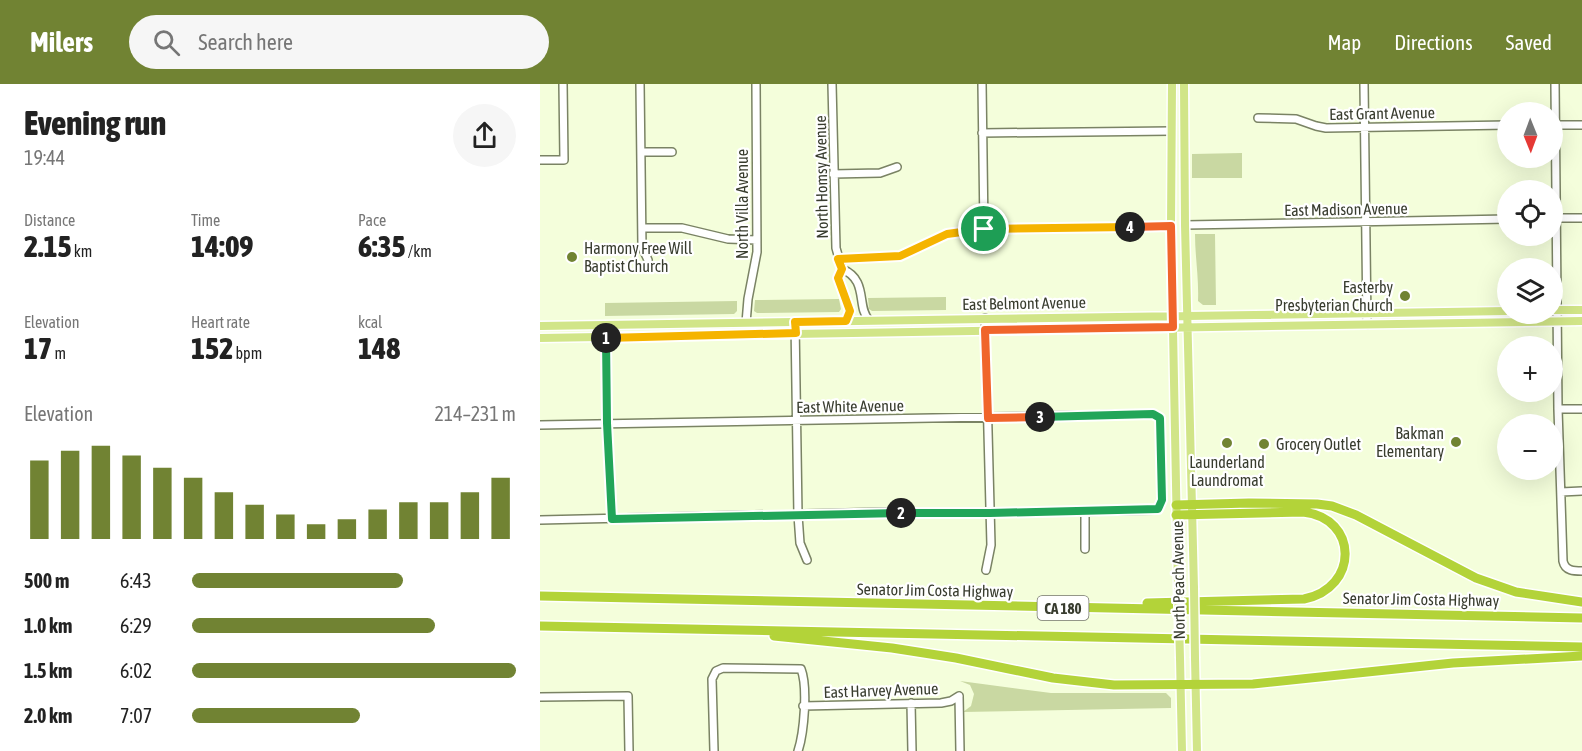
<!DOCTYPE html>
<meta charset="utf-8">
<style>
:root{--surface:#fff;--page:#f6f6f6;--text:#222;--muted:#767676;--accent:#718333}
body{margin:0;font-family:"Asap Condensed",sans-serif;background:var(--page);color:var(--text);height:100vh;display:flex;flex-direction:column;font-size:22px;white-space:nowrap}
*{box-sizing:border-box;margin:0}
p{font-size:20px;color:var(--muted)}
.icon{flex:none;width:33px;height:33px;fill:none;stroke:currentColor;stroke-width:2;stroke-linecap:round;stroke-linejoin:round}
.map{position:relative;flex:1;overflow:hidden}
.drawer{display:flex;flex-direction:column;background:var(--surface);width:540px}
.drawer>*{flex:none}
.needle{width:39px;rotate:179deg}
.controls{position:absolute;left:957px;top:18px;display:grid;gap:12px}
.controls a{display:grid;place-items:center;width:66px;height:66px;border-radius:50%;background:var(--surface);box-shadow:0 6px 24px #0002;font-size:30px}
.pin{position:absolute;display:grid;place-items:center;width:51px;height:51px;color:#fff;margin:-26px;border:3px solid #fff;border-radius:50%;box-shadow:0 2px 6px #0007}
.km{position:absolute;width:30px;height:30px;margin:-15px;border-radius:50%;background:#222;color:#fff;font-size:16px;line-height:30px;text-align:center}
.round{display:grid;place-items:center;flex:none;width:63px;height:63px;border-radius:32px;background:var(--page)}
.summary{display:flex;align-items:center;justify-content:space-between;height:102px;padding:0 24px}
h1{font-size:33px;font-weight:800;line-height:45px}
.figures{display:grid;grid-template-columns:repeat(3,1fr);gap:9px;height:102px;padding:6px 24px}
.figures div{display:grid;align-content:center}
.figures b{font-size:30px;font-weight:800}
.figures small{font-size:16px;font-weight:400}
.figures p{font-size:16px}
.chart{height:168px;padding:12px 24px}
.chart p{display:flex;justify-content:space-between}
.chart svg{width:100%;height:108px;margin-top:6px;stroke:var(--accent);stroke-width:6}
ul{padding:0 24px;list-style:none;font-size:20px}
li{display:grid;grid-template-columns:96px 72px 1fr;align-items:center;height:45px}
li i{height:15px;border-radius:8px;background:var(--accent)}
header{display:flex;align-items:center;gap:36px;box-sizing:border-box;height:84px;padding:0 30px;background:var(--accent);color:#fff}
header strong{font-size:28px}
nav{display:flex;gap:33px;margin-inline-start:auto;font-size:21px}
.search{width:420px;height:54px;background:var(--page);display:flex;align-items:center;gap:15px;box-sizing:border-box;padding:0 21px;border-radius:33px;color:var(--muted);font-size:22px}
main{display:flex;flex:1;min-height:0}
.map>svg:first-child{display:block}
</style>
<header>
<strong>Milers</strong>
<div class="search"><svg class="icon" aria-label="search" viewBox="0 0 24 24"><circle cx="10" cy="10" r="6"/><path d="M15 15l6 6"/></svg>Search here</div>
<nav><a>Map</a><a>Directions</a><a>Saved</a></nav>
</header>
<main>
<section class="drawer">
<div class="summary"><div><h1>Evening run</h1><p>19:44</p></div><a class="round"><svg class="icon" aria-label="share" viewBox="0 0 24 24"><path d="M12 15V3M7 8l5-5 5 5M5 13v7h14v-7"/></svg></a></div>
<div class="figures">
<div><p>Distance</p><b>2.15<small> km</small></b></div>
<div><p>Time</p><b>14:09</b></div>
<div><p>Pace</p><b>6:35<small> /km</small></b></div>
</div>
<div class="figures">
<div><p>Elevation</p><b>17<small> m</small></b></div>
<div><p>Heart rate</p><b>152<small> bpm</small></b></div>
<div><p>kcal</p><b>148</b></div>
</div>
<div class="chart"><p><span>Elevation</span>214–231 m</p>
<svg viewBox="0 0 160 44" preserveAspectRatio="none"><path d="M5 44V12M15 44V8M25 44V6M35 44V10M45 44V15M55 44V19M65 44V25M75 44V30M85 44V34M95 44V38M105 44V36M115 44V32M125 44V29M135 44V29M145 44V25M155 44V19"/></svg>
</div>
<ul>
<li><b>500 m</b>6:43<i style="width:65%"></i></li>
<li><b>1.0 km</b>6:29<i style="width:75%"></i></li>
<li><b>1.5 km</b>6:02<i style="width:100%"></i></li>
<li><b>2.0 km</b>7:07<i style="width:52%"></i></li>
</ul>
</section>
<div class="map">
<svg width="1042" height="667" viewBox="0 0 1042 667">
<rect width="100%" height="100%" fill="#f4fedb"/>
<path fill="#c9d8a2" d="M702 69V94H652V70Z
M655 150H675L676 221H663L658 217C659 194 655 173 655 150Z
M406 213V226L332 227 329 225 328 214Z
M299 215 301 225 299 228 217 229 214 227 215 216Z
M197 217V227L194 230 65 232V219Z
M420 597 511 609H626L631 614V624L423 628 431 622 434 610 430 601Z"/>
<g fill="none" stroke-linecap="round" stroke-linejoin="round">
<g stroke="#7a8364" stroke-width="10">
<path id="minor" d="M100 0 102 163 108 176
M292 0 296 164 302 185 298 194 310 227 306 237
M442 0 444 145
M824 0 827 241
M1015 0 1018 325 1023 477C1025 487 1034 487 1042 487
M718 34 756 35 776 42 786 44 968 41
M1012 41H1042
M442 49 632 47
M101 68H132
M0 76H24L23 0
M293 90 340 89 357 83
M1012 134H1042
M645 141 968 135
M102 144H142L188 155 217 156
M298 175 360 172 407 150 444 145 631 142
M302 185C329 196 316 223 329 236
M445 234 451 461 446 486
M255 238 258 431 260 459 267 476
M206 239 208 215 217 168 216 0
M66 241 67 339 72 435
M1018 325H1042
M0 341 613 330 620 334 622 416 618 425 614 426 450 429 347 428 0 436
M1021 408 1042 407
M545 428V465
M419 612 420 667
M0 613 88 612 89 667
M371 619 372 667
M263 622 401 619 411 617 419 612
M174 667 172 595 176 587 183 584 261 585C268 603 264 649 258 667"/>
</g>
<g stroke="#fff" stroke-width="11">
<path id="major" d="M632 0 631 142 638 503
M644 0 645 141 654 504
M1012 226H1042
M0 242 968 227
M0 254 1042 237
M640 574 642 667
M655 574 657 667"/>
</g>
<g stroke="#fff" stroke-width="12">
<path id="highway" d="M636 421 709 419 777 420 792 422 816 431 936 494 976 508 1042 518
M0 512 1042 534
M607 519 764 515C819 504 819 434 763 428L636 431
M0 542 1042 563
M234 552 352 564 416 574 513 594 574 601 713 600 913 579 1042 572"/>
</g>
<use href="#minor" stroke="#fff" stroke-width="7"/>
<use href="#major" stroke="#d1e588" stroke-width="8"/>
<use href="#highway" stroke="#b3d339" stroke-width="9"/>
<g stroke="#fff" stroke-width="11" stroke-linecap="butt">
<path id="major-bridge" d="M638 503 640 574
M654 504 655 574"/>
</g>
<use href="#major-bridge" stroke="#d1e588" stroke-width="8"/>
</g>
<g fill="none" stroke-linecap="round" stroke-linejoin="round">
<g stroke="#fff" stroke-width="12">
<path id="split-1" d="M66 254 256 249 255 238 306 237 310 227 298 194 302 185 298 175 360 172 407 150 444 145"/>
</g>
<g stroke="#fff" stroke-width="12">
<path id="split-2" d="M66 254 67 339 72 435 361 429"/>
</g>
<g stroke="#fff" stroke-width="12">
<path id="split-3" d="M361 429H450L618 425 622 416 620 334 613 330 500 333"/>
</g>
<g stroke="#fff" stroke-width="12">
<path id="split-4" d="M500 333 448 334 445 246 633 243 631 142 590 143"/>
</g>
<g stroke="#fff" stroke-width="12">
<path id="split-5" d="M444 145 590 143"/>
</g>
<use href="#split-1" stroke="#f5b400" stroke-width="8"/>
<use href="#split-2" stroke="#22a559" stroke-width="8"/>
<use href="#split-3" stroke="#22a559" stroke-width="8"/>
<use href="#split-4" stroke="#f0652b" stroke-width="8"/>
<use href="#split-5" stroke="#f5b400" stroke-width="8"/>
</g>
<g fill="#718333" stroke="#fff" stroke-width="2">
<circle cx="32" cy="173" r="6"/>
<circle cx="865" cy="212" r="6"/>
<circle cx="916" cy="358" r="6"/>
<circle cx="687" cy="359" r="6"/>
<circle cx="724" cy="360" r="6"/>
</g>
<g text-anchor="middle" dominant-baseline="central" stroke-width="4.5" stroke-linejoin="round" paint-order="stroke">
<rect fill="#fff" stroke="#74766d" stroke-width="1.5" x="497.5" y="512" width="51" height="24" rx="4.5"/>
<g font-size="15" font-weight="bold" fill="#383c2e">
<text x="523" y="524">CA 180</text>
</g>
<g font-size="16" fill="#383c2e" stroke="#fff">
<text transform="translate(842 29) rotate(-1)">East Grant Avenue</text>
<text transform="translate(281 93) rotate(-91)">North Homsy Avenue</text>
<text transform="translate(202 120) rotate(-90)">North Villa Avenue</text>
<text transform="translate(806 125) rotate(-1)">East Madison Avenue</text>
<text transform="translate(484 219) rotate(-1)">East Belmont Avenue</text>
<text transform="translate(310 322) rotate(-1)">East White Avenue</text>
<text transform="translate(638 496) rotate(-91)">North Peach Avenue</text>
<text transform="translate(395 506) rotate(1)">Senator Jim Costa Highway</text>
<text transform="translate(881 515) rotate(1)">Senator Jim Costa Highway</text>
<text transform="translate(341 606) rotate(-2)">East Harvey Avenue</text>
</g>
<g font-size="16" fill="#383c2e" stroke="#fff" text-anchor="start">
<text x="44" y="164">Harmony Free Will<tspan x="44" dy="18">Baptist Church</tspan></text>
<text x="853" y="203" text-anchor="end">Easterby<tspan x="853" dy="18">Presbyterian Church</tspan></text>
<text x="904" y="349" text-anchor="end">Bakman<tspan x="904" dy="18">Elementary</tspan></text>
<text x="736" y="360">Grocery Outlet</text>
<text x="687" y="378" text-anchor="middle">Launderland<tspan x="687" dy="18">Laundromat</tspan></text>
</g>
</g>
</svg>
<div class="controls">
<a><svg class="needle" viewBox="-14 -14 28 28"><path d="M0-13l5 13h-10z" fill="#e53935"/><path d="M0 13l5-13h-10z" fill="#767676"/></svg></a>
<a><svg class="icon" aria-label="locate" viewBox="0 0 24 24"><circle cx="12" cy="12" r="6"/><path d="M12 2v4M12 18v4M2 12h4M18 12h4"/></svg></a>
<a><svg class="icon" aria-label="layers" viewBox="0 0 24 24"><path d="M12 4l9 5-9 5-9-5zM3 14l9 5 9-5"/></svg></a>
<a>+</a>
<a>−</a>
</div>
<div class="pin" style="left:444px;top:145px;background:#1e9e55"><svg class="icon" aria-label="arrive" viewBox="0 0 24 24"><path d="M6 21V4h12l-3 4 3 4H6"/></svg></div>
<b class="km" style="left:66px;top:254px">1</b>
<b class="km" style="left:361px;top:429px">2</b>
<b class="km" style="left:500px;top:333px">3</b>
<b class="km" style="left:590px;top:143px">4</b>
</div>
</main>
